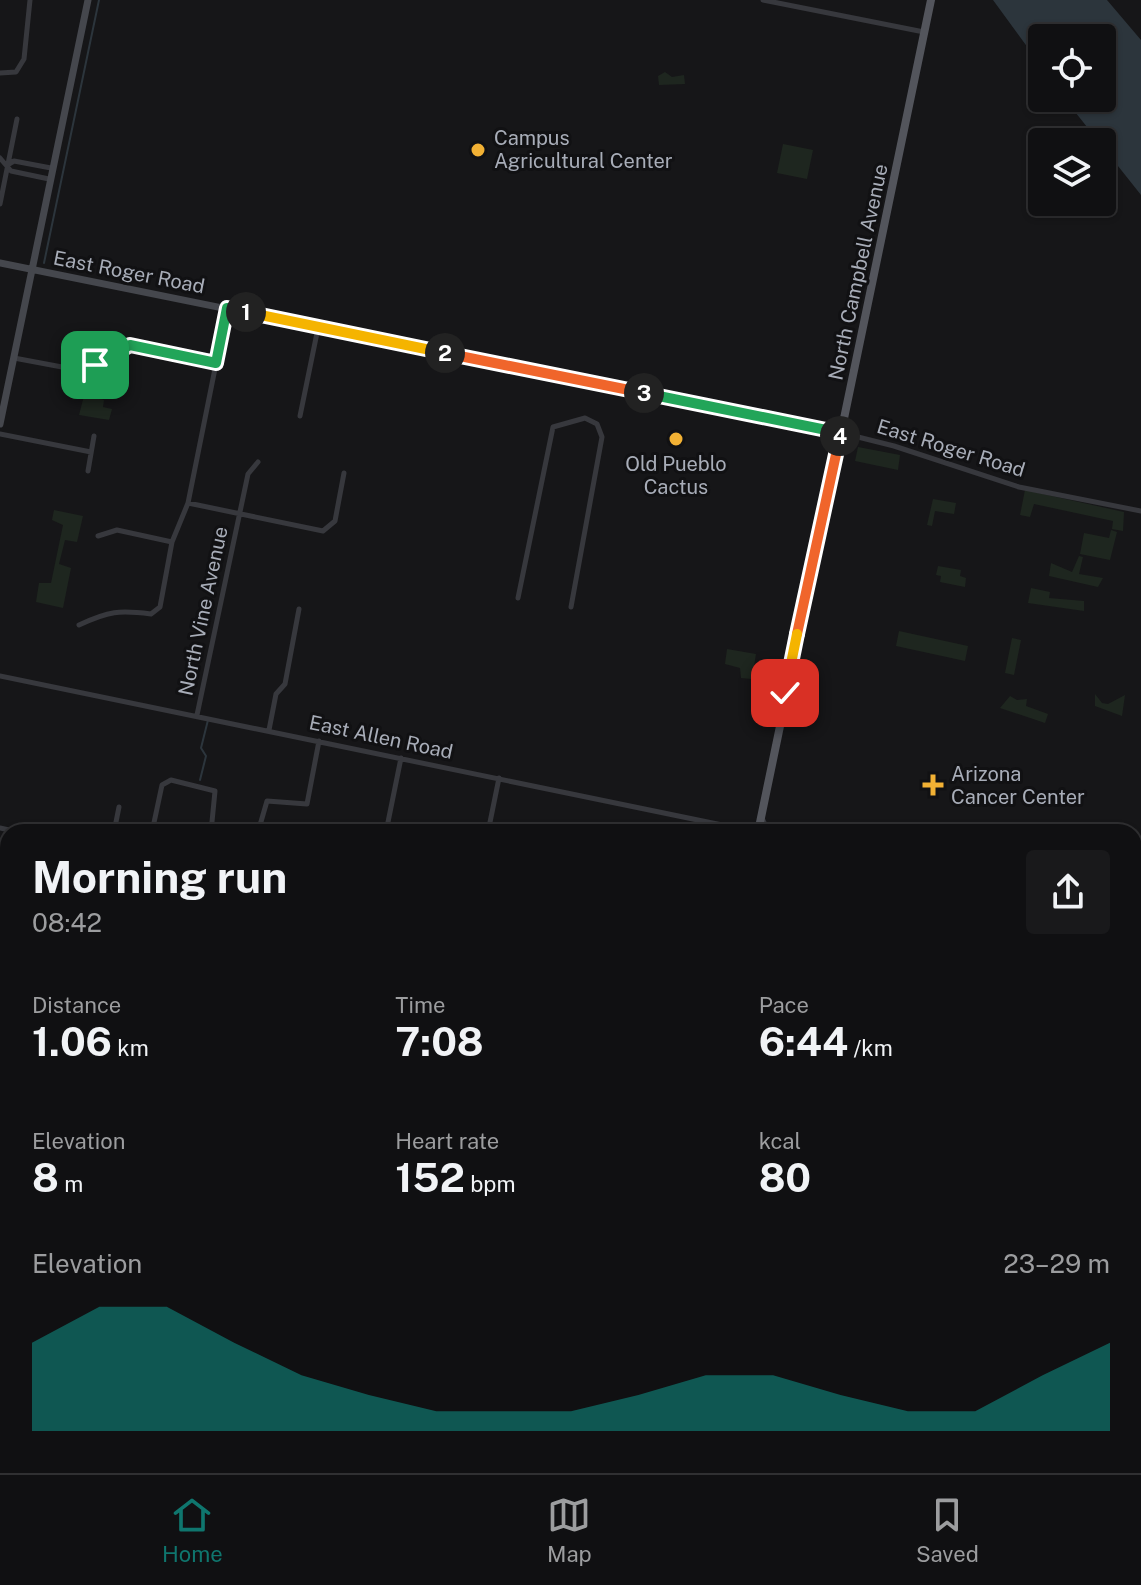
<!DOCTYPE html>
<meta charset="utf-8">
<style>
:root{--surface:#101012;--page:#19191b;--text:#f1f3f6;--muted:#9c9d9f;--line:#303032;--accent:#0f766e}
body{margin:0;font-family:"Public Sans",sans-serif;background:var(--page);color:var(--text);height:100vh;display:flex;flex-direction:column;font-size:30px;white-space:nowrap}
*{box-sizing:border-box;margin:0}
p{font-size:26px;color:var(--muted)}
.icon{flex:none;width:44px;height:44px;fill:none;stroke:currentColor;stroke-width:2;stroke-linecap:round;stroke-linejoin:round}
.map{position:relative;flex:1;overflow:hidden}
.panel{position:absolute;left:0px;top:824px;width:1142px;height:650px;display:flex;flex-direction:column;background:var(--surface);border-radius:24px 24px 0 0;box-shadow:0 2px 6px #0004,0 0 0 2px var(--line)}
.panel>*{flex:none}
.tools{position:absolute;left:1028px;top:24px;display:grid;gap:16px}
.tools a{display:grid;place-items:center;width:88px;height:88px;border-radius:8px;background:var(--surface);box-shadow:0 2px 6px #0004,0 0 0 2px var(--line);font-size:40px}
.pin{position:absolute;display:grid;place-items:center;width:68px;height:68px;color:#fff;margin:-34px;border-radius:16px;box-shadow:0 4px 12px #0006}
.km{position:absolute;width:40px;height:40px;margin:-20px;border-radius:50%;background:#222;color:#fff;font-size:22px;line-height:40px;text-align:center}
.round{display:grid;place-items:center;flex:none;width:84px;height:84px;border-radius:8px;background:var(--page)}
.headline{display:flex;align-items:center;justify-content:space-between;height:136px;padding:0 32px}
h1{font-size:44px;font-weight:700;line-height:60px}
.figures{display:grid;grid-template-columns:repeat(3,1fr);gap:12px;height:136px;padding:8px 32px}
.figures div{display:grid;align-content:center}
.figures b{font-size:40px;font-weight:700}
.figures small{font-size:22px;font-weight:400}
.figures p{font-size:22px}
.chart{height:224px;padding:16px 32px}
.chart p{display:flex;justify-content:space-between}
.chart svg{width:100%;height:144px;margin-top:8px;fill:var(--accent);opacity:.7}
.dock{display:flex;justify-content:space-around;align-items:center;height:112px;border-top:2px solid var(--line);background:var(--surface);font-size:22px;color:var(--muted)}
.dock a{display:grid;justify-items:center;gap:4px}
.dock .on{color:var(--accent)}
.map>svg:first-child{display:block}
</style>
<div class="map">
<svg width="1141" height="1473" viewBox="0 0 1141 1473">
<rect width="100%" height="100%" fill="#161618"/>
<path fill="#1e261f" d="M665 72 672 77 684 75 685 84 659 85 658 76Z
M783 144 813 150 807 179 777 173Z
M84 396 104 400 103 407 112 409 109 420 79 415Z
M858 447 900 455 898 470 855 461Z
M1025 490 1124 512 1123 531 1112 529 1113 521 1034 504 1030 517 1020 515Z
M933 499 956 503 954 514 935 511 932 526 927 525Z
M54 510 83 516 77 542 65 540 59 564 71 568 63 608 36 602 39 583H51L63 525 52 520Z
M1111 530 1117 532 1110 560 1080 554 1084 533 1109 538Z
M1079 556 1083 557 1079 574 1103 578 1098 587 1049 576 1051 563 1072 572Z
M938 566 961 570 960 576 966 578 965 587 940 582 941 576 936 575Z
M1031 588 1050 592 1049 598 1084 601V611L1028 603Z
M899 631 968 646 965 661 896 646Z
M1012 638 1021 640 1014 675 1005 673Z
M727 649 756 654 752 679 741 678 740 668 725 664Z
M1095 694 1102 703 1108 704 1125 695 1122 716 1095 706Z
M1010 696 1017 700 1027 699 1026 706 1048 714 1045 723 1000 708Z"/>
<path fill="#2c353c" d="M993 0H1107L1141 40V195L1064 98H1102V38H1042V67Z"/>
<g fill="none" stroke-linecap="round" stroke-linejoin="round">
<path stroke="#2c353c" stroke-width="2" d="M44 263 99 0
M200 780 206 756 201 748 208 720"/>
<path stroke="#37383d" stroke-width="5" d="M763 0 924 32
M0 73 16 72 24 59 30 0
M0 158 11 171 49 179
M9 164 14 161 51 168
M0 204 17 119
M14 358 78 370 130 345 216 363
M300 416 318 328
M842 433 894 446 1019 487 1141 511
M0 434 91 452
M88 471 94 436
M188 503 323 531 335 521 344 473
M98 536 117 530 172 542
M518 598 553 427 585 418 597 424 602 437 571 607
M79 625C109 611 119 610 151 614L160 607 172 542 188 503 227 309
M0 676 756 832
M197 715 248 474 258 462
M269 730 276 694 285 684 299 609
M762 818 767 829 777 832
M0 828 9 830
M114 832 119 807
M152 832 162 785 171 780 215 791 211 832
M258 832 267 801 307 804 319 741
M386 832 401 758
M488 832 499 778
M0 887 8 889
M1134 913 1141 914
M1134 1166 1141 1167
M1134 1221 1141 1222
M1134 1279 1139 1280 1141 1269
M0 1304 8 1306
M0 1433 8 1398
M767 1466 801 1473
M828 1472 829 1466
M203 1473 205 1466
M413 1473 414 1466
M1039 1473 1041 1466"/>
<path stroke="#45474d" stroke-width="7" d="M0 263 841 433
M0 424 88 0
M0 1101 8 1102
M1134 1331 1141 1332"/>
<path stroke="#53555c" stroke-width="8" d="M758 832 931 0
M621 1473 622 1466"/>
</g>
<g fill="none" stroke-linecap="round" stroke-linejoin="round">
<g stroke="#fff" stroke-width="16">
<path id="split-1" d="M95 365 130 345 216 363 227 308 246 312"/>
</g>
<g stroke="#fff" stroke-width="16">
<path id="split-2" d="M246 312 445 353"/>
</g>
<g stroke="#fff" stroke-width="16">
<path id="split-3" d="M445 353 644 393"/>
</g>
<g stroke="#fff" stroke-width="16">
<path id="split-4" d="M644 393 841 433 840 436"/>
</g>
<g stroke="#fff" stroke-width="16">
<path id="split-5" d="M797 634 840 436"/>
</g>
<g stroke="#fff" stroke-width="16">
<path id="split-6" d="M785 693 797 634"/>
</g>
<use href="#split-1" stroke="#22a559" stroke-width="10"/>
<use href="#split-2" stroke="#f5b400" stroke-width="10"/>
<use href="#split-3" stroke="#f0652b" stroke-width="10"/>
<use href="#split-4" stroke="#22a559" stroke-width="10"/>
<use href="#split-5" stroke="#f0652b" stroke-width="10"/>
<use href="#split-6" stroke="#f5b400" stroke-width="10"/>
</g>
<g fill="#f2b134" stroke="#111113" stroke-width="3">
<circle cx="478" cy="150" r="8"/>
<circle cx="676" cy="439" r="8"/>
<path d="M929 773h8v8h8v8h-8v8h-8v-8h-8v-8h8z"/>
</g>
<g text-anchor="middle" dominant-baseline="central" stroke-width="6" stroke-linejoin="round" paint-order="stroke">
<g font-size="20" fill="#a8adb8" stroke="#111113" text-anchor="start">
<text x="494" y="138">Campus<tspan x="494" dy="23">Agricultural Center</tspan></text>
<text x="676" y="464" text-anchor="middle">Old Pueblo<tspan x="676" dy="23">Cactus</tspan></text>
<text x="951" y="774">Arizona<tspan x="951" dy="23">Cancer Center</tspan></text>
</g>
<g font-size="20" fill="#a8adb8" stroke="#111113">
<text transform="translate(129 272) rotate(11)">East Roger Road</text>
<text transform="translate(858 272) rotate(-78)">North Campbell Avenue</text>
<text transform="translate(951 448) rotate(17)">East Roger Road</text>
<text transform="translate(203 611) rotate(-78)">North Vine Avenue</text>
<text transform="translate(381 737) rotate(12)">East Allen Road</text>
</g>
</g>
</svg>
<div class="tools">
<a><svg class="icon" aria-label="locate" viewBox="0 0 24 24"><circle cx="12" cy="12" r="6"/><path d="M12 2v4M12 18v4M2 12h4M18 12h4"/></svg></a>
<a><svg class="icon" aria-label="layers" viewBox="0 0 24 24"><path d="M12 4l9 5-9 5-9-5zM3 14l9 5 9-5"/></svg></a>
</div>
<div class="pin" style="left:95px;top:365px;background:#1e9e55"><svg class="icon" aria-label="arrive" viewBox="0 0 24 24"><path d="M6 21V4h12l-3 4 3 4H6"/></svg></div>
<div class="pin" style="left:785px;top:693px;background:#d93025"><svg class="icon" aria-label="check" viewBox="0 0 24 24"><path d="M5 12l5 5 9-10"/></svg></div>
<b class="km" style="left:246px;top:312px">1</b>
<b class="km" style="left:445px;top:353px">2</b>
<b class="km" style="left:644px;top:393px">3</b>
<b class="km" style="left:840px;top:436px">4</b>
<section class="panel">
<div class="headline"><div><h1>Morning run</h1><p>08:42</p></div><a class="round"><svg class="icon" aria-label="share" viewBox="0 0 24 24"><path d="M12 15V3M7 8l5-5 5 5M5 13v7h14v-7"/></svg></a></div>
<div class="figures">
<div><p>Distance</p><b>1.06<small> km</small></b></div>
<div><p>Time</p><b>7:08</b></div>
<div><p>Pace</p><b>6:44<small> /km</small></b></div>
</div>
<div class="figures">
<div><p>Elevation</p><b>8<small> m</small></b></div>
<div><p>Heart rate</p><b>152<small> bpm</small></b></div>
<div><p>kcal</p><b>80</b></div>
</div>
<div class="chart"><p><span>Elevation</span>23–29 m</p>
<svg viewBox="0 0 160 44" preserveAspectRatio="none"><path d="M0 44V17L10 6L20 6L30 17L40 27L50 33L60 38L70 38L80 38L90 33L100 27L110 27L120 33L130 38L140 38L150 27L160 17V44z"/></svg>
</div>
</section>
</div>
<nav class="dock">
<a class="on"><svg class="icon" aria-label="home" viewBox="0 0 24 24"><path d="M3 11l9-7 9 7M6 9v11h12V9"/></svg>Home</a>
<a><svg class="icon" aria-label="map" viewBox="0 0 24 24"><path d="M3 6l6-2 6 2 6-2v14l-6 2-6-2-6 2zM9 4v14M15 6v14"/></svg>Map</a>
<a><svg class="icon" aria-label="saved" viewBox="0 0 24 24"><path d="M7 4h10v16l-5-4-5 4z"/></svg>Saved</a>
</nav>
